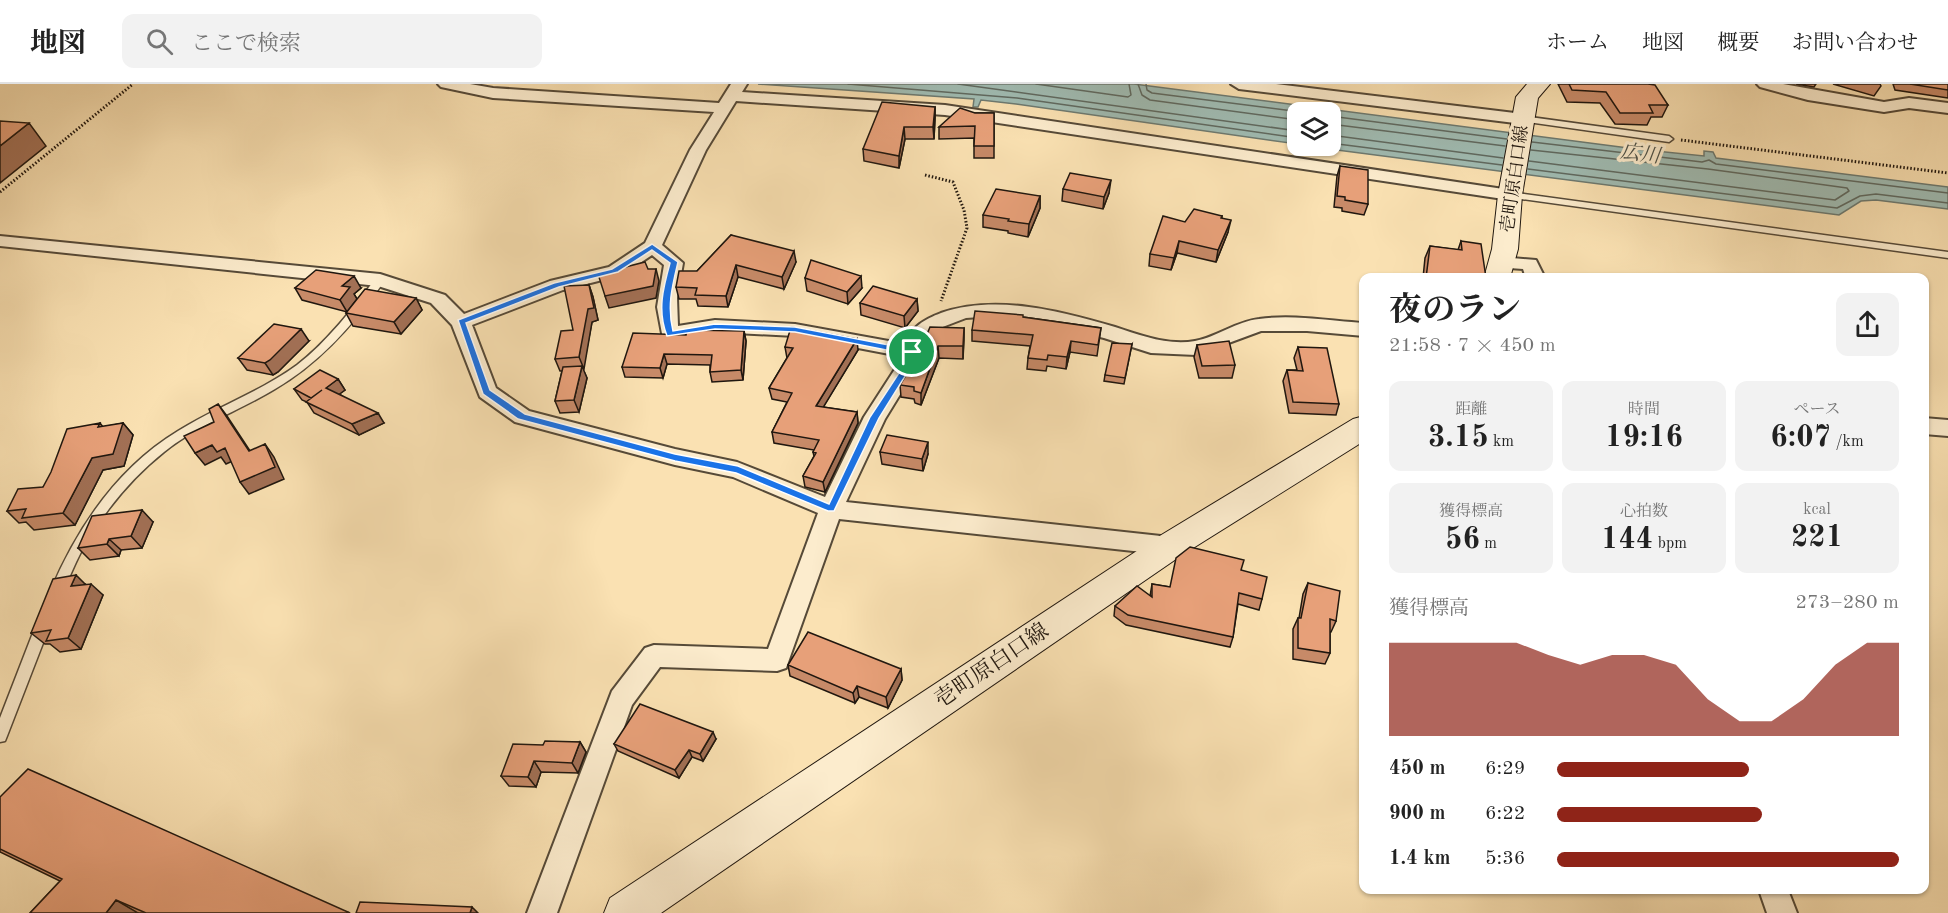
<!DOCTYPE html>
<html lang="ja">
<meta charset="utf-8">
<style>
:root{--surface:#fff;--page:#f2f2f2;--text:#222;--muted:#767676;--line:#e0e0e0;--accent:#8f2418}
body{margin:0;font-family:"Old Standard TT","Noto Serif JP",serif;background:var(--page);color:var(--text);height:100vh;display:flex;flex-direction:column;font-size:22px;white-space:nowrap}
*{box-sizing:border-box;margin:0}
p{font-size:20px;color:var(--muted)}
.icon{flex:none;width:33px;height:33px;fill:none;stroke:currentColor;stroke-width:2;stroke-linecap:round;stroke-linejoin:round}
.map{position:relative;flex:1;overflow:hidden}
.details{position:absolute;left:1359px;top:189px;width:570px;height:621px;display:flex;flex-direction:column;background:var(--surface);border-radius:12px;box-shadow:0 2px 4px #0004}
.details>*{flex:none}
.buttons{position:absolute;left:1287px;top:18px;display:grid;gap:12px}
.buttons a{display:grid;place-items:center;width:54px;height:54px;border-radius:12px;background:var(--surface);box-shadow:0 2px 4px #0004;font-size:30px}
.pin{position:absolute;display:grid;place-items:center;width:51px;height:51px;color:#fff;margin:-26px;border:3px solid #fff;border-radius:50%;box-shadow:0 2px 6px #0007}
.round{display:grid;place-items:center;flex:none;width:63px;height:63px;border-radius:12px;background:var(--page)}
.summary{display:flex;align-items:center;justify-content:space-between;height:102px;padding:0 30px}
h1{font-size:33px;font-weight:700;line-height:45px}
.stats{display:grid;grid-template-columns:repeat(3,1fr);gap:9px;height:102px;padding:6px 30px}
.stats div{display:grid;align-content:center;border-radius:12px;background:var(--page);text-align:center}
.stats b{font-size:30px;font-weight:700}
.stats small{font-size:16px;font-weight:400}
.stats p{font-size:16px}
.chart{height:168px;padding:12px 30px}
.chart p{display:flex;justify-content:space-between}
.chart svg{width:100%;height:108px;margin-top:6px;fill:var(--accent);opacity:.7}
ul{padding:0 30px;list-style:none;font-size:20px}
li{display:grid;grid-template-columns:96px 72px 1fr;align-items:center;height:45px}
li i{height:15px;border-radius:8px;background:var(--accent)}
header{display:flex;align-items:center;gap:36px;box-sizing:border-box;height:84px;padding:0 30px;background:var(--surface);border-bottom:2px solid var(--line)}
header strong{font-size:28px}
nav{display:flex;gap:33px;margin-inline-start:auto;font-size:21px}
.search{width:420px;height:54px;background:var(--page);display:flex;align-items:center;gap:15px;box-sizing:border-box;padding:0 21px;border-radius:12px;color:var(--muted);font-size:22px}
.map>svg:first-child{display:block}
</style>
<header>
<strong>地図</strong>
<div class="search"><svg class="icon" aria-label="search" viewBox="0 0 24 24"><circle cx="10" cy="10" r="6"/><path d="M15 15l6 6"/></svg>ここで検索</div>
<nav><a>ホーム</a><a>地図</a><a>概要</a><a>お問い合わせ</a></nav>
</header>
<div class="map">
<svg width="1948" height="829" viewBox="0 0 1948 829">
<rect width="100%" height="100%" fill="#fae1b2"/>
<filter id="stains"><feTurbulence type="fractalNoise" baseFrequency=".00333" numOctaves="4"/><feColorMatrix values="0 0 0 0 .2 0 0 0 0 .09 0 0 0 0 .02 0 0 0 .5 -.17"/></filter>
<radialGradient id="worn" r=".72"><stop offset=".6" stop-color="#630" stop-opacity="0"/><stop offset="1" stop-color="#630" stop-opacity=".3"/></radialGradient>
<path fill="#a0bcb3" stroke="#6d7a71" stroke-width="1.5" d="M758 0H1134L1636 65 1704 72V67L1713 68 1716 74 1948 103V125L1876 116 1861 117 1839 131 1306 62H1330V28H1298L1297 60 1016 20 981 16 978 23H973L974 15Z"/>
<g fill="none" stroke-linecap="round" stroke-linejoin="round">
<path stroke="#606a61" stroke-width="1.5" d="M848 0 1017 14 1298 54
M958 0 1298 47
M1036 0 1128 13 1131 11 1129 0
M1138 0 1142 11 1150 16 1298 36
M1146 0 1147 6 1152 9 1301 28
M1330 32 1507 55
M1330 40 1505 62
M1330 51 1503 74
M1532 58 1702 78 1709 76 1716 80 1948 109
M1330 59 1502 81
M1529 77 1835 116 1849 107 1847 104 1708 85 1531 66
M1528 85 1837 124 1860 112 1876 110 1948 119"/>
<g stroke="#564a38" stroke-width="3">
<path id="service" d="M1523 32 1669 52 1673 55 1669 58 1520 37 1519 35Z
M1510 108 1948 168V174L1507 113 1505 111Z
M380 193 385 196C355 239 320 279 275 305 239 327 197 341 164 368 130 395 103 429 82 466 74 481 68 497 61 512L56 513 51 512 50 508C77 444 117 384 178 347 216 323 260 308 297 281 328 257 352 225 376 194Z
M43 535 48 537 50 541 7 652 5 657 0 658V634L36 541 38 537Z"/>
</g>
<g stroke="#564a38" stroke-width="4">
<path id="minor" d="M438 0H470L493 4 719 19 731 0H747L742 8 945 21 1510 106 1519 111 1510 116 945 31 736 17 706 66 662 161 683 179 677 214 678 242 715 236 795 240 905 260C911 243 925 235 941 229 996 210 1061 227 1115 243 1140 251 1168 262 1195 257 1217 253 1237 237 1259 235 1293 230 1330 237 1364 239V252L1307 247H1261L1196 271 1151 269 1104 254 1029 236 995 232 966 234 940 244 926 257 915 286 885 335 846 418 1170 453 1178 455 1182 462 1178 469 1170 471 839 435 786 584 777 587 660 583 632 621 557 829H527L612 607 645 564 654 561 768 565 818 429 733 393 675 381 515 338 480 313 452 241 431 219 378 202 0 162V152L380 190 445 211 464 230 550 197 609 183 645 159 690 66 714 28 493 14 441 3ZM652 171 664 181 657 223 663 255 670 257 715 248 795 252 900 272 895 285 864 333 825 413 737 378 675 365 529 327 496 304 472 241 563 206 622 191Z
M1231 0H1276L1523 30 1531 35 1523 40 1239 5Z
M1757 0H1783L1884 18 1909 14 1948 19V29L1909 24 1884 28 1808 16 1760 3Z
M1501 173 1536 176 1545 194H1526L1523 185 1495 183 1492 179 1495 175Z
M1924 334 1948 336V352L1924 350Z
M1759 806H1788L1797 829H1767Z"/>
</g>
<g stroke="#20170f" stroke-width="2">
<path id="secondary" d="M1527 0H1550L1538 14 1522 111 1518 165 1510 194H1484L1492 165 1498 111 1516 13Z
M1364 332V357L1182 471 661 829H604L610 814 1158 453 1353 335Z"/>
</g>
<path stroke="#20170f" stroke-width="3" stroke-dasharray="1.5 2" stroke-linecap="butt" d="M1681 56 1948 89
M925 91 953 98 964 126 967 144 941 217
M0 108 133 0"/>
<use href="#service" fill="#fceccd" fill-rule="evenodd"/>
<use href="#minor" fill="#fceccd" fill-rule="evenodd"/>
<use href="#secondary" fill="#fceccd" fill-rule="evenodd"/>
</g>
<path fill="#c78a68" stroke="#20170f" stroke-width="1.5" d="M1558 0H1648L1668 21 1662 33H1651L1647 41 1615 40 1600 19 1567 18Z
M1796 0H1816L1814 3Z
M1833 0H1880L1881 2 1874 12Z
M1893 0H1948V14L1895 6Z
M935 23V34L934 55H905L899 84 864 77 863 65Z
M975 29H994V74H974V54L939 55V43Z
M1340 82 1368 120 1364 131 1342 127V124L1334 123 1337 92Z
M1063 105 1109 109 1103 125 1062 117Z
M1040 112V124L1028 153 1008 149V147L983 143V131Z
M1222 132V134L1228 148 1216 178 1177 169 1171 186 1149 182 1150 170 1185 138Z
M731 151 796 178 784 205 738 193 728 223 698 222 696 215H679L676 203 697 187Z
M1461 157 1486 194H1423L1425 174 1430 162 1458 166Z
M805 194 862 204 848 220 807 207Z
M589 201 593 213 598 236 592 238 583 285 587 294 579 328 560 329 555 317 562 287H560L555 275 573 246Z
M295 204H361L354 210 357 215 347 228 302 216Z
M416 214 422 226 401 250 353 242 346 229Z
M917 215 918 227 905 244 861 231 860 219Z
M1023 233 1101 244 1097 272 1070 268 1066 285 1047 282 1046 287 1027 285 1028 274 1030 262 972 257V246Z
M964 244 963 275 939 274 921 321 915 319 914 315 901 313 900 301 917 279 919 269Z
M744 247 746 257 743 296 712 298 710 288V281L667 280 663 294 625 293 622 283 686 251Z
M309 257 278 288 273 291 247 286 238 274Z
M1132 260 1124 300 1104 297 1105 291Z
M1197 261 1235 281 1232 294H1199L1194 273Z
M785 263 858 266 823 323 857 328 858 339 825 408 805 403 803 392 814 372 813 368 814 366 774 359 772 348 787 318 772 315 769 304 787 274Z
M1298 263 1339 320 1336 331 1289 329 1283 297 1287 286H1297L1294 274Z
M338 295 345 306 339 310 384 339 359 351 314 329 307 318 302 316 294 305Z
M100 339 103 343 123 339 133 351 124 382 103 386 75 441 34 446 26 438 19 439 7 427 43 403Z
M880 368 928 370 923 387 882 380Z
M153 438 142 464 121 466 119 472 90 476 78 464Z
M1241 486 1262 515 1259 526 1238 520 1233 553 1230 563 1126 541 1114 532 1115 522 1150 512 1152 500 1170 503Z
M1308 499 1336 537 1331 548H1330V569L1325 580 1293 575V545L1298 534H1299L1303 510Z
M85 500 103 511 81 565 60 568 50 560H45L31 549Z
M788 581 901 585 902 596 888 624 859 613 855 619 790 592Z
M716 655 703 677 692 673 679 694 618 667 614 660Z
M580 658 586 668 578 689 541 688 536 703 509 702 501 692 543 661Z
M0 713 350 829H30L60 797 0 768Z"/>
<path fill="#a27055" stroke="#20170f" stroke-width="1.5" d="M935 23V34L934 55 933 43Z
M29 39 46 62 0 99V62Z
M904 43 905 55 899 84V72Z
M1111 96 1109 109 1103 125 1104 113Z
M1040 112V124L1028 153 1029 140Z
M1231 136 1228 148 1216 178 1218 166Z
M1179 157 1177 169 1171 186 1174 174Z
M794 167 796 178 784 205 782 193Z
M736 181 738 193 728 223 726 212Z
M656 185 659 197 656 214 609 224 605 212Z
M354 192 361 204 354 210 357 215 347 228 340 216 342 202Z
M861 192 862 204 848 220 847 208Z
M589 201 593 213 598 236 592 238 584 285 579 273Z
M416 214 422 226 401 250 394 238Z
M917 215 918 227 905 244 904 232Z
M964 244V257L963 275V262Z
M301 245 309 257 278 288 273 291 265 279Z
M744 247 746 257 743 296 741 286Z
M857 255 858 266 818 332 816 322Z
M1071 257 1070 268 1066 285 1067 273Z
M938 262 939 274 921 321V309Z
M664 270 667 280 663 294 660 284Z
M582 282 587 294 579 328 574 316Z
M338 295 345 306 333 315 326 304Z
M218 320 227 332 258 379 249 367Z
M857 328 858 339 825 408 823 398Z
M378 329 384 339 359 351 352 340Z
M123 339 133 351 124 382 103 386 75 441 63 429 92 374Z
M928 358V370L923 387 922 375Z
M265 360 274 373 284 395 249 410 240 398Z
M212 361 225 364 235 376 226 380 221 373 205 381 195 369Z
M142 426 153 438 142 464 131 452Z
M109 455 121 466 119 472 107 460Z
M76 491 88 503 71 502Z
M91 500 103 511 81 565 68 554Z
M901 585 902 596 888 624 886 613Z
M857 602 859 613 855 619 853 609Z
M713 648 716 655 703 677 700 670Z
M580 658 586 668 578 689 572 679Z
M689 666 692 673 679 694 675 686Z
M534 677 541 688 536 703 528 693Z
M116 816 138 829H106Z
M472 823 478 829H470Z"/>
<path fill="#e7a079" stroke="#20170f" stroke-width="1.5" d="M1569 0H1648L1655 1 1668 21H1649L1653 29H1620L1606 8 1572 6Z
M1910 0H1948V6Z
M882 18 935 23 933 43H904L899 72 863 65Z
M960 24 975 29H994V62H974L975 42 939 43Z
M0 37 29 39 0 62Z
M1340 82 1368 86V120L1345 116V113L1337 112Z
M1070 89 1111 96 1104 113 1063 105Z
M996 105 1040 112 1029 140 1008 137 1009 135 983 131Z
M1194 125 1222 132 1221 134 1231 136 1218 166 1179 157 1174 174 1150 170 1163 132 1185 138Z
M731 151 794 167 782 193 736 181 726 212 695 211 697 204 676 203 679 187H697Z
M1461 157 1481 160 1486 194H1426L1430 162 1462 166Z
M811 176 861 192 847 208 805 194Z
M645 178 648 185H656L653 202 605 212 598 190Z
M316 186 354 192 342 202 350 203 340 216 295 204Z
M589 201 594 224 588 225 579 273 555 275 561 247 573 246 564 202Z
M873 202 917 215 904 232 860 219Z
M365 205 416 214 394 238 346 229Z
M975 227 1023 231V233L1101 244 1098 261 1071 257 1067 273 1048 271 1047 276 1028 274 1033 251 972 246Z
M274 240 301 245 270 276 265 279 238 274Z
M791 243 857 255 816 322 857 328 823 398 803 392 816 369 813 368 819 356 772 348 792 309 769 304 793 264 785 263Z
M930 243 964 244 963 262H938L921 309 914 307V303L900 301 914 278 917 279 919 269Z
M687 246 744 247 741 286 710 288 712 271 664 270 660 284 622 283 633 249 686 251Z
M1229 257 1235 281 1202 282 1197 261Z
M1112 259 1132 260 1125 294 1105 291Z
M1298 263 1327 264 1339 320 1293 318 1287 286 1303 287Z
M582 282 574 316 555 317 563 283Z
M320 286 338 295 326 304 378 329 352 340 306 318 322 306 311 314 294 305Z
M218 320 249 367 265 360 275 383 240 398 225 364 217 368 212 361 195 369 184 352 214 338 209 325Z
M100 339 98 343 123 339 113 370 92 374 63 429 22 434 26 425 7 427 18 405 43 403 51 388 67 345Z
M887 351 928 358 922 375 880 368Z
M142 426 131 452 109 455 107 460 78 464 92 432Z
M1190 463 1244 476 1241 486 1267 493 1262 515 1239 509 1233 553 1128 531 1115 522 1137 502 1152 513V500L1170 503 1176 474Z
M76 491 71 502 91 500 68 554 46 557 51 546 31 549 53 495Z
M1308 499 1340 507 1336 537 1330 535V569L1298 564V534H1301Z
M808 548 901 585 886 613 857 602 853 609 788 581Z
M640 620 713 648 700 670 689 666 675 686 614 660Z
M545 657 580 658 572 679 534 677 528 693 501 692 513 660 543 661Z
M28 685 350 829H146L116 816 106 829H30L62 795 0 765V713Z
M360 818 472 823 470 829H356Z"/>
<path fill="#1a73e8" stroke="#fff" stroke-width="1.5" fill-rule="evenodd" d="M652 160 678 178C672 203 667 222 673 247L715 240 795 243 915 266 909 286 879 334 834 427H828L736 389 675 377 518 335 483 310 458 236 554 199 612 185ZM652 166 670 179C663 204 657 227 667 252L715 245 795 248 907 270 901 286 870 333 829 420 738 382 675 370 525 330 490 306 466 239 559 203 618 188Z"/>
<g text-anchor="middle" dominant-baseline="central" stroke-width="6" stroke-linejoin="round" paint-order="stroke">
<g font-size="18" fill="#20170f" stroke="#fceccd">
<text transform="translate(1515 95) rotate(-82)">壱町原白口線</text>
</g>
<g font-size="20" font-style="italic" fill="#4d5148" stroke="#fceccd">
<text transform="translate(1640 71) rotate(7)">広川</text>
</g>
<g font-size="22" fill="#20170f" stroke="#fceccd">
<text transform="translate(992 582) rotate(-34)">壱町原白口線</text>
</g>
</g>
<rect width="100%" height="100%" filter="url(#stains)"/>
<rect width="100%" height="100%" fill="url(#worn)"/>
</svg>
<div class="buttons">
<a><svg class="icon" aria-label="layers" viewBox="0 0 24 24"><path d="M12 4l9 5-9 5-9-5zM3 14l9 5 9-5"/></svg></a>
</div>
<div class="pin" style="left:912px;top:268px;background:#1e9e55"><svg class="icon" aria-label="arrive" viewBox="0 0 24 24"><path d="M6 21V4h12l-3 4 3 4H6"/></svg></div>
<section class="details">
<div class="summary"><div><h1>夜のラン</h1><p>21:58 · 7 × 450 m</p></div><a class="round"><svg class="icon" aria-label="share" viewBox="0 0 24 24"><path d="M12 15V3M7 8l5-5 5 5M5 13v7h14v-7"/></svg></a></div>
<div class="stats">
<div><p>距離</p><b>3.15<small> km</small></b></div>
<div><p>時間</p><b>19:16</b></div>
<div><p>ペース</p><b>6:07<small> /km</small></b></div>
</div>
<div class="stats">
<div><p>獲得標高</p><b>56<small> m</small></b></div>
<div><p>心拍数</p><b>144<small> bpm</small></b></div>
<div><p>kcal</p><b>221</b></div>
</div>
<div class="chart"><p><span>獲得標高</span>273–280 m</p>
<svg viewBox="0 0 160 44" preserveAspectRatio="none"><path d="M0 44V6L10 6L20 6L30 6L40 6L50 11L60 15L70 11L80 11L90 15L100 29L110 38L120 38L130 29L140 15L150 6L160 6V44z"/></svg>
</div>
<ul>
<li><b>450 m</b>6:29<i style="width:56%"></i></li>
<li><b>900 m</b>6:22<i style="width:60%"></i></li>
<li><b>1.4 km</b>5:36<i style="width:100%"></i></li>
</ul>
</section>
</div>
